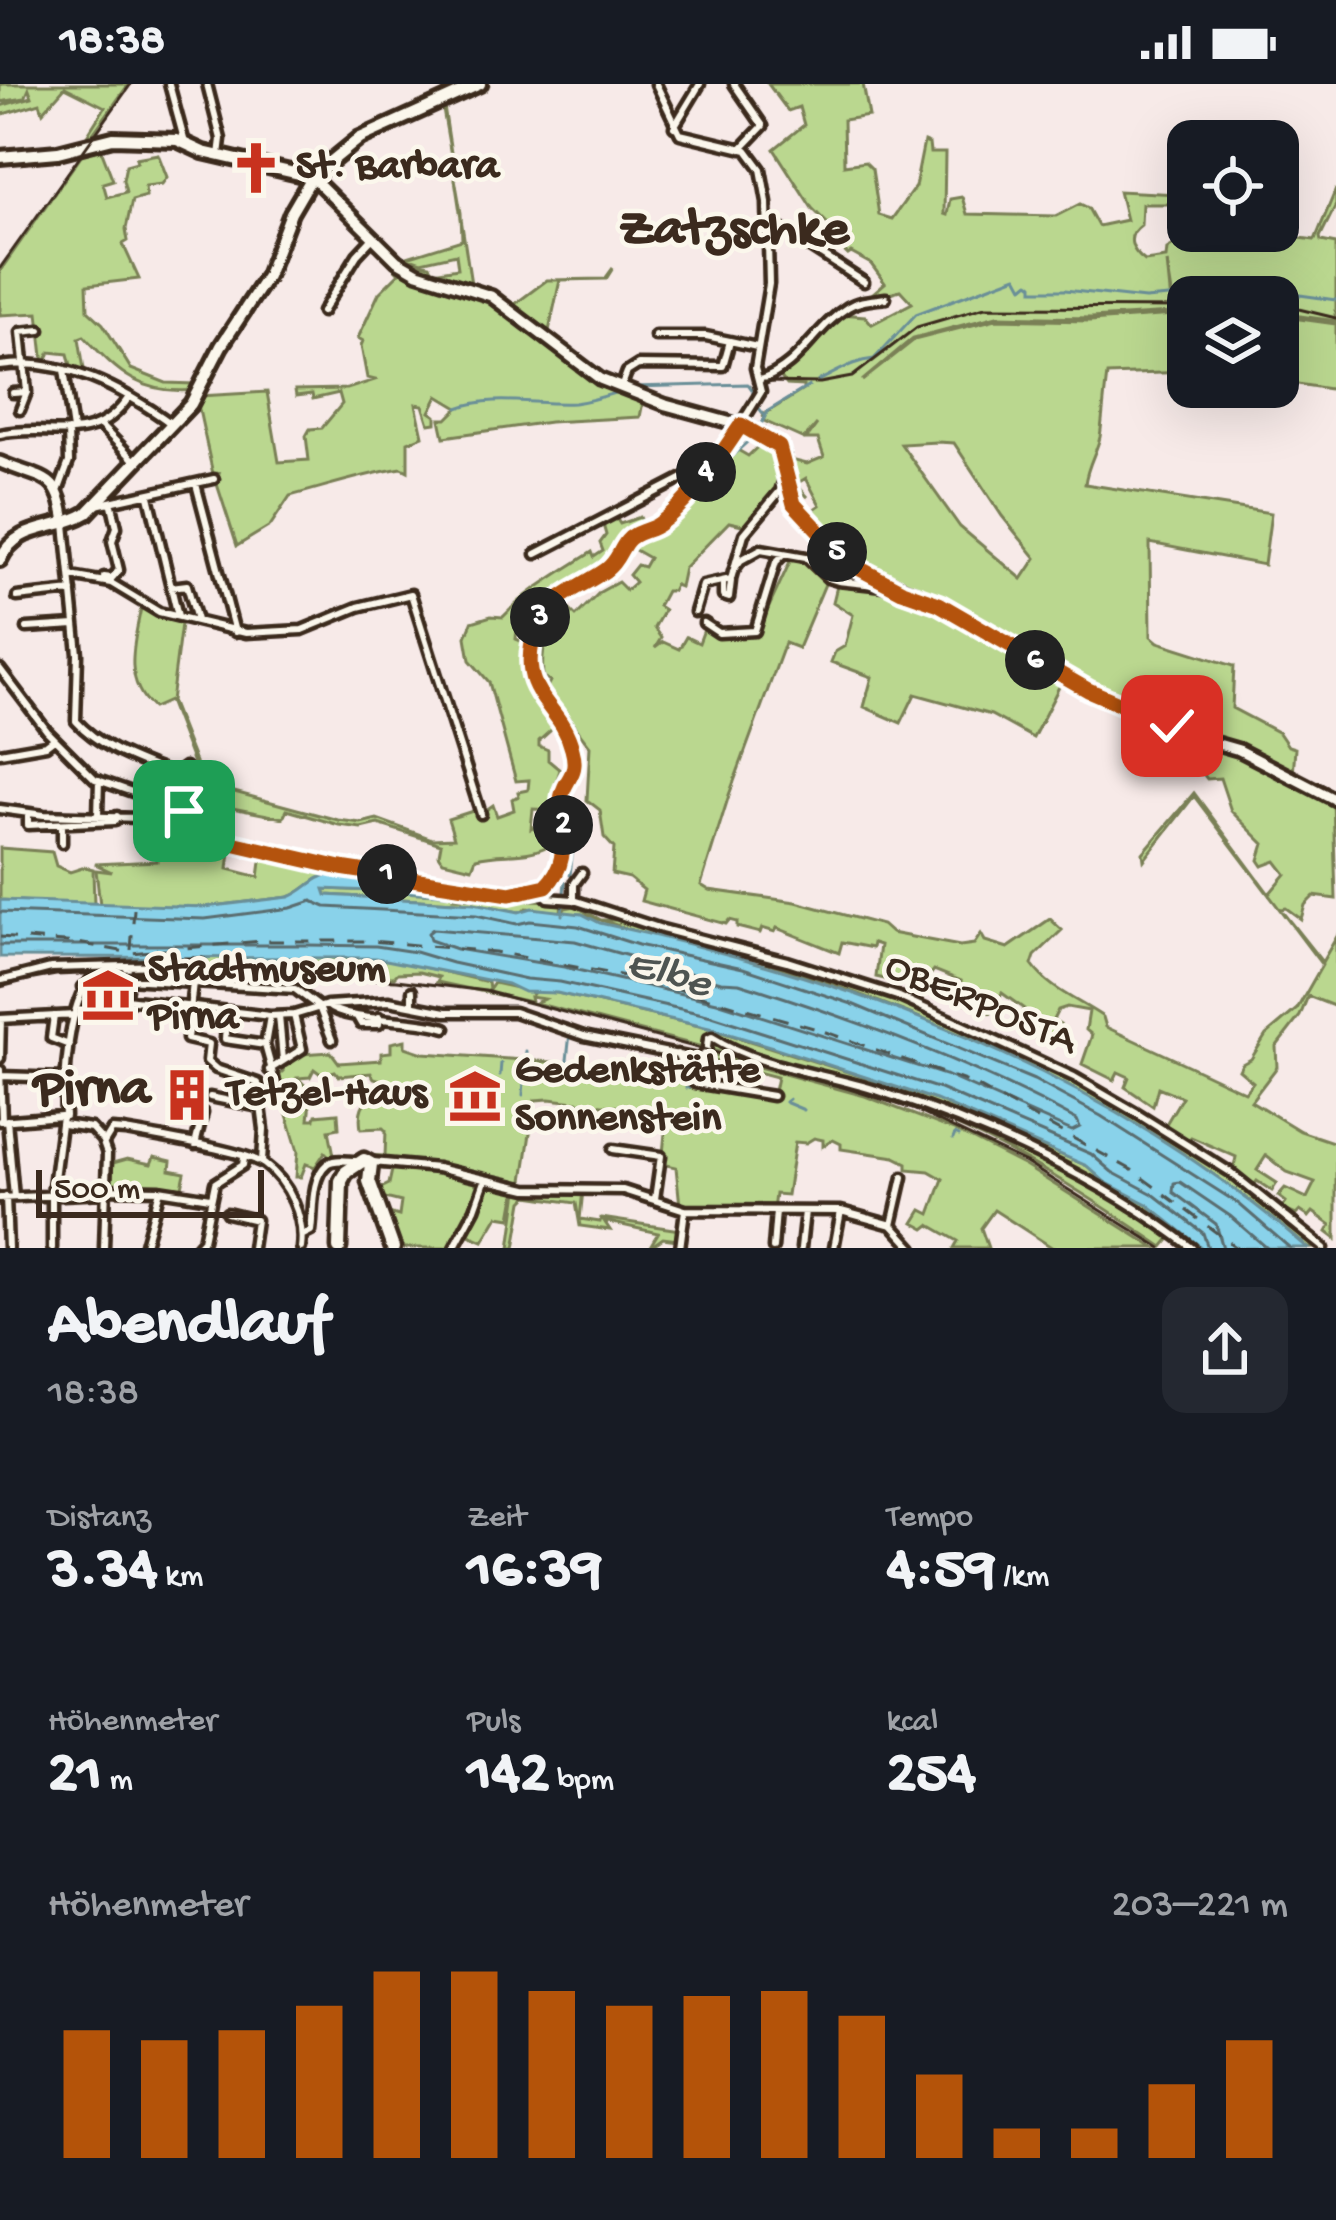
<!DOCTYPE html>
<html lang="de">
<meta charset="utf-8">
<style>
:root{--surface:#171b24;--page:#242831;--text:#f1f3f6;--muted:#9ea1a6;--accent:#b45309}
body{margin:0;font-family:"Gochi Hand",sans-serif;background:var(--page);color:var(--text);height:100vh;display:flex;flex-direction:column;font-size:45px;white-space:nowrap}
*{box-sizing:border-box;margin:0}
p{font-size:39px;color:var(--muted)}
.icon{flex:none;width:66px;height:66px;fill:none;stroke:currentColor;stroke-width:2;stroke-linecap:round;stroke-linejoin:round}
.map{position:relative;height:1164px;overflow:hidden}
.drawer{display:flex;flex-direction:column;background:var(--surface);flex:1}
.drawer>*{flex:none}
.fabs{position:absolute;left:1167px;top:36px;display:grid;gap:24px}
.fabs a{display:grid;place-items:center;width:132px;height:132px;border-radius:24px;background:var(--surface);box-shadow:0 12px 48px #0002;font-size:60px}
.scale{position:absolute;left:36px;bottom:30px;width:228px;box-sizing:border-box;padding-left:12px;border:6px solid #3b2a1e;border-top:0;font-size:33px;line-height:42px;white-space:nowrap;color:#3b2a1e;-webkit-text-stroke:9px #fbf7ec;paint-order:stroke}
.pin{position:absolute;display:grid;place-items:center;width:102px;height:102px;color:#fff;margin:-51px;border-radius:24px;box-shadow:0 6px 18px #0006}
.km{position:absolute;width:60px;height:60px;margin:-30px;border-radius:50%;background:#222;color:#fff;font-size:33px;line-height:60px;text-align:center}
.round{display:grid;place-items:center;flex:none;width:126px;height:126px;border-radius:24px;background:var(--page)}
.head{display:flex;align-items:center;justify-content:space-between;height:204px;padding:0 48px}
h1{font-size:66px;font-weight:700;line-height:90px}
.stats{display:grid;grid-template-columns:repeat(3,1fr);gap:18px;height:204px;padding:12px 48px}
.stats div{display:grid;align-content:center}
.stats b{font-size:60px;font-weight:700}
.stats small{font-size:33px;font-weight:400}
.stats p{font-size:33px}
.chart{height:336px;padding:24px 48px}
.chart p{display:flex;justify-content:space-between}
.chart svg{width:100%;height:216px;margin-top:12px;stroke:var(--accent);stroke-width:6}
.status{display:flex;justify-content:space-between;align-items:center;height:84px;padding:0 60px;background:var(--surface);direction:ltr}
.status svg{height:33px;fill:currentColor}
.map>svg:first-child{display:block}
</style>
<div class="status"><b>18:38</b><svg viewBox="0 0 49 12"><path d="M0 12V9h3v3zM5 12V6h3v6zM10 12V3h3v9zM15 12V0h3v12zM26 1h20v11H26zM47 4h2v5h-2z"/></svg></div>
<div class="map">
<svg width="1336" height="1164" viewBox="0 0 1336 1164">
<rect width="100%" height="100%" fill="#f7eae8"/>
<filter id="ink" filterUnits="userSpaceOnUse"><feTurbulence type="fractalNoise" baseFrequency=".00833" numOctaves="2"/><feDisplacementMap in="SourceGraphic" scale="24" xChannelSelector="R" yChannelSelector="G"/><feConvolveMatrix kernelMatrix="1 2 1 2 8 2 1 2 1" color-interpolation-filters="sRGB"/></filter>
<g filter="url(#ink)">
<path fill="#bad78f" stroke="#7a8056" stroke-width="3" fill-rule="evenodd" d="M0 0H129L87 58 84 56 105 23 65 3 43 28 40 19 0 31V22L32 13 29 5 25 14 0 18Z
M490 0 444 23 471 200 515 220 547 196 605 195 613 184 606 195 560 196 549 247 545 249 498 215 424 190 402 176 430 181 433 188 458 184 456 170 421 178 407 173 462 156 461 129 442 20Z
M768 0H863L869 32 843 36 844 81 865 78 872 85 879 131 892 135 915 103 924 58 929 60 930 69H945L944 130 947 131 950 115 962 113 967 130 1056 132 1080 120 1088 124 1098 142 1126 136 1119 107 1178 110 1181 120H1142L1141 141C1125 152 1131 167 1145 177L1166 174 1167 165 1184 155 1188 138V147H1250L1315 156 1336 105V121L1320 153 1321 157 1336 160V237L1278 229V213H1253L1267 205 1247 213H1188V228L1175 229 1167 178 1172 229 1091 234 997 232 913 254 862 297 914 256 996 235 1090 237 1188 230V288L1107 291C1104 312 1103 333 1100 353 1097 367 1087 382 1085 400L1271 429 1264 481 1150 459 1151 552 1158 558 1234 582 1232 624 1279 649 1288 662 1295 664 1293 692 1152 631 1155 619 1151 629 1113 616 850 478 807 430 820 421 806 394 796 400 808 413 792 399 787 375 807 380 824 373 818 355H806L817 340 804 355 764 337 763 331 803 306V302L787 301 779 291 841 230 865 232 872 240 912 219 900 206 865 216 885 199 871 180 851 169 848 171 830 154 825 158 823 155 832 144 812 124 774 65 804 41 799 23 788 27ZM937 358 954 359 1002 432 1036 474 1022 495 960 443 901 360Z
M99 60 113 96 103 99 107 113 126 108 123 96 126 81 137 78 136 74 158 70 167 93 162 100 145 102 146 112 132 116 126 145 128 157 123 160 139 195 87 201 88 226 103 240 131 285 166 299 195 300 199 302 196 306C142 311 120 291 84 252L79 254 84 285H72L68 270 50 268 44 281 38 229 0 231V187L87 63Z
M373 159 391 176 475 206 510 229 511 235 514 232 586 291 644 313 640 333 549 338 444 353 440 335H447L458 324 438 312 430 328 436 332V339L429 340 423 321 416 320 423 352 408 358V387L402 384C363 390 328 402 290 412L270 442 237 462 216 397 219 389 213 390 198 321 200 312 267 308 279 378 309 376 306 352 310 345 322 344 342 320 339 309 313 315 312 310 296 312 295 306 347 305 375 296 367 294 361 262 363 257 358 254 379 209 399 189 370 160Z
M1278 232 1336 240V306L1278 297Z
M766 355 781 374 777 408 747 442 729 438 684 484 680 503 675 501 672 507H666L658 522 664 526 654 544 661 554 655 564 663 558 679 565 686 553 699 559 705 543 719 549H757L793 471 809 475 827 492 834 468 888 501 828 493 798 564 785 559 729 711 701 801 709 806 796 818 882 841 891 849 960 862 974 860 981 850 985 857 1008 864 1050 835 1062 846 1035 872 1032 881C1049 905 1078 916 1103 933L1106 943 1245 1008 1253 998 1239 986 1242 980 1251 975 1266 951 1297 925 1322 881 1194 712 1144 776 1143 769 1194 709 1269 810 1286 790 1276 777 1263 782 1259 776 1264 760 1231 727 1220 694 1207 695 1201 687 1207 679C1197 670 1188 658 1178 651 1146 627 1103 618 1069 599L1062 602 1066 598H1071L1200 656 1237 666 1333 716 1336 815 1314 812 1305 821 1301 835 1286 824 1280 825 1322 878 1336 854V923L1308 912 1300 932 1276 963 1277 983 1251 1017 1300 1047 1336 1059V1155L1327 1148 1331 1141 1313 1128 1309 1133 1300 1127 1296 1131 1282 1125 1286 1118 1278 1112 1285 1104 1307 1114 1315 1098 1287 1088 1266 1072 1257 1086 1277 1099 1272 1107 1257 1097 1251 1105 1322 1164H1308C1144 1022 950 936 746 872H729L716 866 641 849 582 830 563 829 565 824 575 822 601 836H614L616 832C708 860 805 883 896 913V917L939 931 1083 999 1247 1101 1233 1089 1236 1073 1191 1053 1185 1059 1163 1045 1182 1013 1158 1003 1153 1022 1125 1003 1129 993 1118 988 1114 996 1082 980 1092 951 1086 946 1089 927 1067 923 1058 926 1053 936 1060 940 1051 960 1013 944 1024 925 1002 909 991 929 956 915 961 897 934 886 927 895 900 893 898 898 876 893 880 861 873 859 872 864 842 858 839 869 777 844 775 848 762 844 760 849 737 843V838L729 836 726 840 641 817 644 806 629 794 612 790 614 764 604 753 600 726 587 716 590 662 565 630 559 631 549 620 554 615 547 603 550 597 543 593C541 562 545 546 570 526L576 532 600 508 618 498 626 506 635 498 629 491 637 481 644 483 649 474 626 461 628 457 654 445 677 425 729 361 748 372Z
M614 431 620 440 640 433 646 446C628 452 626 467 612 478 583 502 545 509 533 548L517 544 516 555 531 561 530 592 560 638 539 657V662L548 666V676L560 686 555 702 559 726 533 725 531 745 541 741 552 746 548 762C525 774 501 767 476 774L472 784 443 777 439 771 441 760 378 740 361 744 339 741 287 726 283 734 232 724 230 727 207 720V715L175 698 176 694 201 700 169 617 153 624C121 596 135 556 142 519L179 535 181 540 171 617 202 696 208 701 338 736 361 739 377 735 432 755 454 754 448 735 479 725 483 728 493 721 497 732 514 726 512 715 519 712 518 708 528 706 529 696 516 697 489 598 470 576 466 553 472 538 491 532 503 533C528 506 561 488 592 468L594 473 603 467 600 459 606 451 602 437Z
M838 498 896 505 931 518 1063 595 1033 654 991 631 915 610 901 639 864 623 872 593 831 578 835 568 845 562 853 531 833 518Z
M211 755 231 760 228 785 259 793 262 770 321 784 323 781 328 785H346V789C388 791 430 796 472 805L474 806 455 803 453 814 562 817 561 828 527 824 519 828 474 819 326 811 324 805 447 810 448 807 447 803 331 790C313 793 306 807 289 813L205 823 100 821 96 786 112 788 95 780 157 777V766H202Z
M0 764 52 768 56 782 70 788 85 783 93 785 94 821 0 816Z
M224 872 307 873 299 890 204 887 211 884 197 876 132 877Z
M310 873 395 876 488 898 489 906 494 899 530 907 532 911 535 907 557 909 712 945 706 964 535 919 544 915 530 913 531 918 437 898 439 893 419 888 398 889 394 893 309 891 305 889Z
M715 946 936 1016 1087 1082 1105 1098 1147 1120 1202 1164H1194C1126 1114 1051 1078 974 1043L1073 1091 1173 1151 1163 1163C1093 1115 1018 1066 939 1034 865 1004 786 986 708 965V958L713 954 721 964 733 968 875 1007 967 1041 889 1009 735 966 713 952Z
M405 956V963L423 969 566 979 773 1012 777 993 704 974 707 969 865 1012 954 1046 1025 1082 1155 1164H1053L994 1126 981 1144 988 1164H954L958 1157 930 1141 925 1145 914 1139 922 1126 930 1130 943 1095 929 1087 907 1085V1079L895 1073 841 1065V1060L833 1056 823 1062V1056L814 1054 806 1059 795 1058 787 1111 775 1110 773 1126 686 1124 680 1122 676 1083 662 1080 666 1039 657 1027 549 1015 535 1016 522 1103H505L516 1106 511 1134 498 1132 483 1157 462 1148 452 1164H396L385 1128 399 1132 401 1118 385 1114 379 1105 389 1100 392 1086 383 1085 388 1077 365 1071 385 1072 386 1047 383 1044 361 1045C358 1026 362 1019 375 1007L402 1008 403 1002 374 994 371 989 339 992 335 987 322 991 314 985 310 993 298 994 312 1009 309 1035H315L316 1031 338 1029 339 1044 329 1046 334 1071 354 1072 333 1076 325 1068 315 1083 306 1080 301 1093H296L298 1067 276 994 284 987 281 980 301 970 331 968 339 979 381 976V969L391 968V959Z
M154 1073 171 1077 170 1086 185 1089 181 1108 111 1101 113 1079 127 1075 151 1080Z
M518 1106H583L580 1135 600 1138 601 1134 680 1146 678 1156 663 1154 649 1164 658 1149 604 1137 610 1146 580 1142 576 1119 528 1112 523 1117 515 1164H510Z"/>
<path fill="#89d2ea" stroke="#6a8f98" stroke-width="3" d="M331 790 448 803 447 810 324 805 326 811 474 819 519 828 532 824 582 830 600 839C858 895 1105 989 1308 1164H1202L1147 1120 1105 1098 1087 1082 936 1016 773 963 709 944 557 909 524 908 507 900 376 874 0 873V816L205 823 289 813C306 807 313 793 331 790Z"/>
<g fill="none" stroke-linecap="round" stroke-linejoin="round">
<path stroke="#5a6d70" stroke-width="3" d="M0 828 205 835 291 824 312 817 326 823 476 831 517 840 530 837 578 842 638 861 743 884 852 920 1034 996 1101 1032 1239 1120 1290 1164
M433 845 575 857 721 898 739 899C855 935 970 978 1077 1036L1080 1043 1072 1047 945 991 717 918 564 883 456 865 430 856 428 849Z
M0 861H307L376 862 415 868 452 879 526 895 560 898 712 932 940 1005 1091 1070 1112 1088 1153 1110 1203 1149 1208 1164
M1223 1164 1216 1140 1173 1108 1174 1099 1180 1098 1230 1132 1267 1164"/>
<path stroke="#6a8f98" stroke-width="3" d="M818 297C838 288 852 277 874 275L916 230 1017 192 1023 203 1029 198 1033 201V206H1065L1145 215 1253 206 1268 200 1278 208 1336 216
M632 303 748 300 753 307 752 314 764 331
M458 324C494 310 535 321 574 319 591 317 605 312 621 307
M758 346 768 327 809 302
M700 401 755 351
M635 453 659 449 691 413
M591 497 618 482 626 465
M533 544C519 574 523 604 547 628
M571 716V700
M570 791 574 755
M562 831 565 798
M567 976 570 949
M592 982 614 985
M500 991 501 979
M599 991 601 986
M547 992 563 980 588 982
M686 1004 697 1002
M523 1011 526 967
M789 1015 785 1018 804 1026
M953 1055 955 1050 959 1052"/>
<path stroke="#4e5451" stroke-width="3" stroke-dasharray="15 12" stroke-linecap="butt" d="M0 853 78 859 131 869 261 857H371L495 868 646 896 817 945 971 999 1132 1086 1237 1164
M131 866 134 825"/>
<path stroke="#d1c4c0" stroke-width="6" stroke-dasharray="6 3" stroke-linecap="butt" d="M193 895 194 889"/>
<g stroke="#3b2a1e" stroke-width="15">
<path id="minor" d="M169 0 185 59
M207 0 221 55 219 71
M734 0 763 42 741 65
M674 43 700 0
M768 136 864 198
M322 228 357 171 372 155
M655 252H706L730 257
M0 282C63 272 124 305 173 341
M64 286 73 346
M760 296C800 283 814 244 848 223 859 216 873 216 886 214
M621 304 627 288 638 281 723 282 730 257 757 263
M13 309 27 308
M20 326 27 308 21 248 40 246
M100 341 135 377
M0 350C48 339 94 366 129 313
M196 400 235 548
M59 405 69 378 68 347
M149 412 178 532
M96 421 214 395
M65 440 78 570 76 637C101 665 140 677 174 691L185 683
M536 470 685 393 707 387
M733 487 741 476 761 465 806 473 828 494 838 497 893 503
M71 492 111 499 159 528 246 549 302 546 358 523 411 510 481 730
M104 493 112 494 119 486 112 457 117 443 112 421
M723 499V512L729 514 731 497
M171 503 187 501 197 536
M17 513 72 507
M695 528 703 501 731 495 744 450 780 407 785 393
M704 539 719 549 755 547 776 478 783 471
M27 544 75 541
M0 585 47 647 95 695 181 725 184 729 181 738
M0 669 46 661 54 655
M0 725 44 731 171 735 205 753 341 784 510 810 546 802 560 779 565 754 561 714 575 687 571 661 531 597V564L538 536 559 511 608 484 629 454 659 440 687 413 729 359 761 308 755 284 769 200 767 118 761 85 747 66 680 50 656 0
M28 729V741L115 737 117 732
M98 731 99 696
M62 759V741
M540 804 548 814 574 816 662 845 787 877 897 912 951 936 1074 993 1136 1029 1230 1088 1324 1164
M574 816V800L582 789
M128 882 126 915 270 932 294 931 327 921 389 917 446 928H514L584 952 698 975 705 970
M0 897 51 884 201 880 199 886 194 885
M193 898 187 955 209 960 207 977 216 985 258 999 264 1045 262 1077
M82 903 127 905
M327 921C346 939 414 933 446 944
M412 921V907
M227 927 225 955 265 961
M54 932 51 954 69 961
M270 932 265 961 279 1012
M279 932 283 976
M357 933 361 940H379V933
M0 935 75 931
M707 964 708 955 712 953C761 984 824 989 879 1007 984 1041 1104 1095 1192 1164
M677 970 687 992 695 999 773 1012
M0 974 1 935
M0 986 2 1036
M269 986 302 965 294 931
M0 992 65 994
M210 1013 259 1023
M65 1032C63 1001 68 911 94 893L295 905 319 923 332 956
M7 1036 14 1113
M0 1037 61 1032
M63 1040 91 1044 102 1056 107 1070 104 1164
M104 1059 112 1046 125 1047C152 1052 246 1067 264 1080 289 1098 305 1134 301 1164
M195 1061 203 1029
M613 1065 661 1072 655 1115
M373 1078 437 1084 527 1105 623 1106 685 1126 841 1127 892 1141 913 1164
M105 1105 159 1106 210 1114
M6 1113 8 1164
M0 1114 104 1109
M227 1129 256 1136 252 1164
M892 1141 903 1093
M303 1151 311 1147C314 1128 310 1094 327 1080 333 1074 347 1077 356 1077
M52 1164V1110L62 1032
M144 1164 160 1106
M196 1164 203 1156 215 1099 243 1081 244 1074
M454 1164 475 1125 485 1097
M680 1164 685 1126
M773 1164 776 1127
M801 1164 805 1127
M834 1164 841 1127"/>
</g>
<g stroke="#3b2a1e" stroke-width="18">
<path id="tertiary" d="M312 93 397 177 418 189 491 212 600 295 666 321 750 344 772 357 782 369 793 420 840 472 861 486 939 520 1088 606 1201 655 1239 666 1336 716
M0 378C43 397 59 387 65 440"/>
</g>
<g stroke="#3b2a1e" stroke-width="20">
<path id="secondary" d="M0 73 58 68 113 54 177 56 203 68 312 93
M0 476C17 438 56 448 87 429L191 320 221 262 267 192 291 129 312 93 360 54 480 0"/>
</g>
<g stroke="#3b2a1e" stroke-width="21">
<path id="primary" d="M339 1164 341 1097 346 1088 364 1076 371 1080 369 1097 393 1164"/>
</g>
<use href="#minor" stroke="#fbf7ec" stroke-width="6"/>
<use href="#tertiary" stroke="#fbf7ec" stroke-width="9"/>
<use href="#secondary" stroke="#fbf7ec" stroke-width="10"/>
<use href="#primary" stroke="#fbf7ec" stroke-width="12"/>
<path stroke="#3b2a1e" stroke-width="3" d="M0 184 131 0
M1278 220 1336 234
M764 298 820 299 852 293 917 243 985 223 1188 224
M0 901 56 891 132 888 397 896 485 907 840 1002 913 1025 1026 1079 1161 1164"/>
</g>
</g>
<g fill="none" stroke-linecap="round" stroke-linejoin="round" filter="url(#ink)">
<g stroke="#fff" stroke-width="24">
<path id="route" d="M184 727 181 738 206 753 341 784 510 810 546 802C573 775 558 748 561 716 563 694 580 693 572 665 561 620 521 614 532 559 541 513 573 509 606 486 618 477 619 467 627 457 635 447 650 447 659 440 692 416 718 375 741 341L779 363 794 420 849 479 902 507 939 520 1088 606 1172 642"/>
</g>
<use href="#route" stroke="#b45309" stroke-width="15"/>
</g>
<defs>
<g id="church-bare" transform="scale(4.14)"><path d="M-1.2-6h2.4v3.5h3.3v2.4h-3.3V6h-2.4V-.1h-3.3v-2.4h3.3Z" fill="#c8321e" stroke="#fbf7ec" stroke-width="2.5" paint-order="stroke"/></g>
<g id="museum-bare" transform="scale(4.14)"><path d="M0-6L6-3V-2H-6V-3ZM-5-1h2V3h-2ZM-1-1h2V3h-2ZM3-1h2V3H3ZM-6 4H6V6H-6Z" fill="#c8321e" stroke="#fbf7ec" stroke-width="2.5" paint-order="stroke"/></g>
<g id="building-bare" transform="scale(4.14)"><path d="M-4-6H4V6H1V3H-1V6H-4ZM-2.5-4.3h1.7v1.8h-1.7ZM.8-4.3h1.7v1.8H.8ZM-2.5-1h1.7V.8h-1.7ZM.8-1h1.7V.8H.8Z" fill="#c8321e" stroke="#fbf7ec" stroke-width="2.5" paint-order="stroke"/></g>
</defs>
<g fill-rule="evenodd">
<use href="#church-bare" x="256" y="84"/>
<use href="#museum-bare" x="108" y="911"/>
<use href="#building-bare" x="187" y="1011"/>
<use href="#museum-bare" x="475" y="1012"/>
</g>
<g text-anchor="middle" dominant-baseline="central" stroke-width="9" stroke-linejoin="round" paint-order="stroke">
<g font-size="42" font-weight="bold" fill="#3b2a1e" stroke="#fbf7ec" text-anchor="start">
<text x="296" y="84">St. Barbara</text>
<text x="148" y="887">Stadtmuseum<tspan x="148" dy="48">Pirna</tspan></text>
<text x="515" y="988">Gedenkstätte<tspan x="515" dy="48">Sonnenstein</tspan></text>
<text x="227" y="1011">Tetzel-Haus</text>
</g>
<g font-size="42" fill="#3b2a1e" stroke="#fbf7ec">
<text transform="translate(980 922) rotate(23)">OBERPOSTA</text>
</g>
<g font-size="45" font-style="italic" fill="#4e5451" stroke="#fbf7ec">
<text transform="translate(668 892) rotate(16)">Elbe</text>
</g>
<g font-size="54" font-weight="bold" fill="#3b2a1e" stroke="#fbf7ec">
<text x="734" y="148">Zatzschke</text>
<text x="92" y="1008">Pirna</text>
</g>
</g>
</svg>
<div class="fabs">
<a><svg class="icon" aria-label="locate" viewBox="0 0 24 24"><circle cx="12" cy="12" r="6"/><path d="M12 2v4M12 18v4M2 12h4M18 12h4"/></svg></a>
<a><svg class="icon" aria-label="layers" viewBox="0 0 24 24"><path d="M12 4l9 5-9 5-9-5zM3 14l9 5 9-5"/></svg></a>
</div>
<div class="scale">500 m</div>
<div class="pin" style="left:184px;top:727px;background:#1e9e55"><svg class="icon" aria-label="arrive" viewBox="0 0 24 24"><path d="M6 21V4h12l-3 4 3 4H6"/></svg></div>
<div class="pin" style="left:1172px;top:642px;background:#d93025"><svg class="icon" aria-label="check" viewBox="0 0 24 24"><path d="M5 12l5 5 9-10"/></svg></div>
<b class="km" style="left:387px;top:790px">1</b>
<b class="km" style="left:563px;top:741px">2</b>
<b class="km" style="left:540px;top:533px">3</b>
<b class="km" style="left:706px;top:388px">4</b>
<b class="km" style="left:837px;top:468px">5</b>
<b class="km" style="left:1035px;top:576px">6</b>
</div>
<section class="drawer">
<div class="head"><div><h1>Abendlauf</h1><p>18:38</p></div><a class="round"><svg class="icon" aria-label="share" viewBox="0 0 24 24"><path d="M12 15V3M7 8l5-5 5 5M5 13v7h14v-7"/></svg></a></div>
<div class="stats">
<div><p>Distanz</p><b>3.34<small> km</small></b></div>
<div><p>Zeit</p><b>16:39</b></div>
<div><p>Tempo</p><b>4:59<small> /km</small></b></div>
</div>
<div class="stats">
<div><p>Höhenmeter</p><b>21<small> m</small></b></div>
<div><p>Puls</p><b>142<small> bpm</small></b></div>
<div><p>kcal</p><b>254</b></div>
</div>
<div class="chart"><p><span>Höhenmeter</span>203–221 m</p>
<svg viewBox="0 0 160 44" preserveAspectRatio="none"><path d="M5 44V18M15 44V20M25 44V18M35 44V13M45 44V6M55 44V6M65 44V10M75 44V13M85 44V11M95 44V10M105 44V15M115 44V27M125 44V38M135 44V38M145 44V29M155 44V20"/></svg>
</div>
</section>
